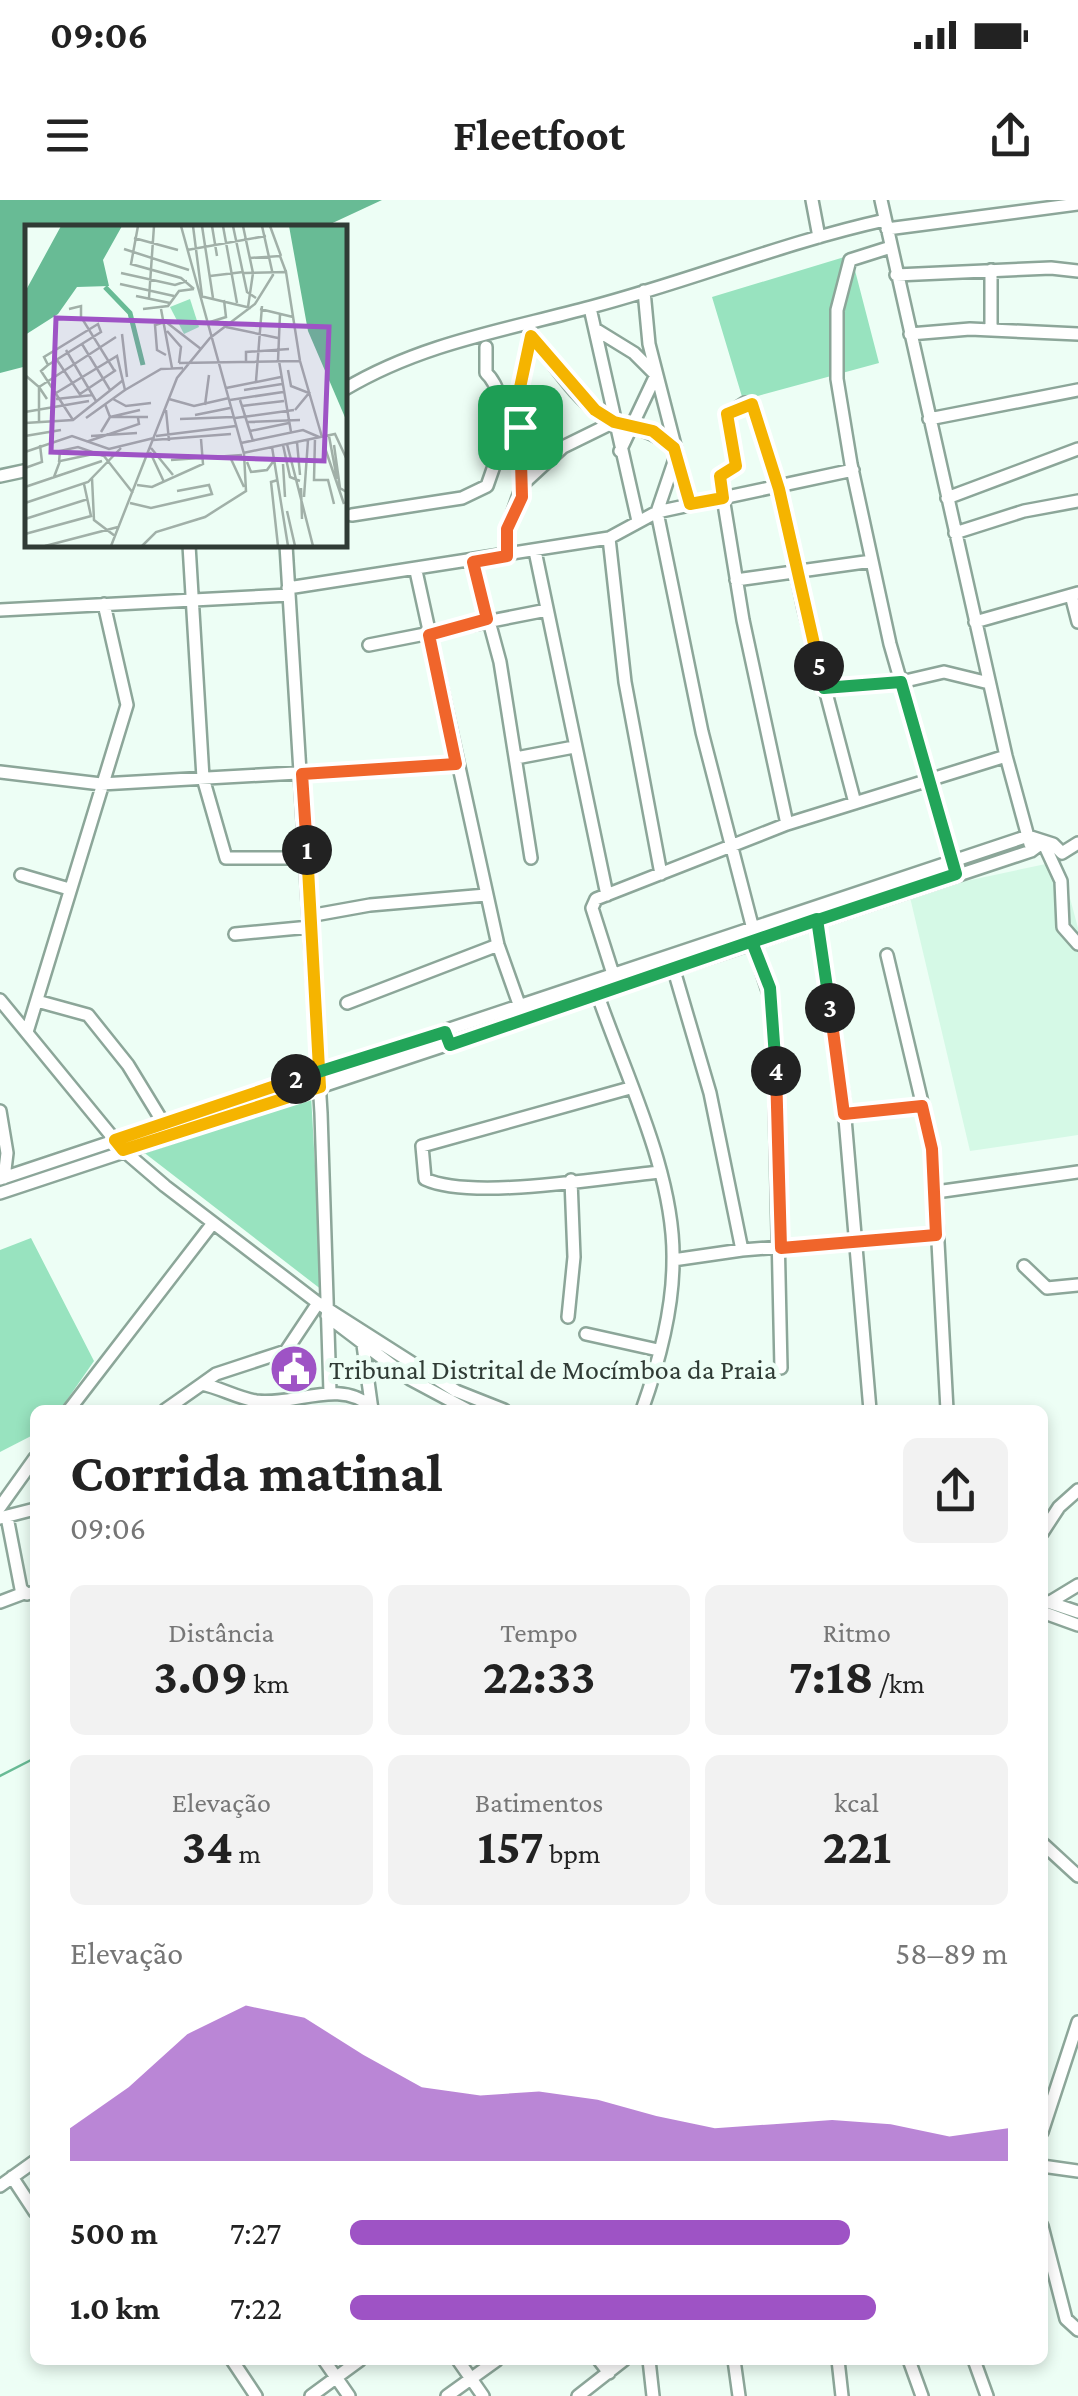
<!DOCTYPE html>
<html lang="pt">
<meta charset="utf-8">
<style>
:root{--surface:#fff;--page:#f2f2f2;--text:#222;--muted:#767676;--accent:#9e53c5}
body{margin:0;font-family:"Crimson Pro",serif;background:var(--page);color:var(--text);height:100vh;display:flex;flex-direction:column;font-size:38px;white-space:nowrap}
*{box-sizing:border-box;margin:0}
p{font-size:32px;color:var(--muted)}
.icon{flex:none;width:55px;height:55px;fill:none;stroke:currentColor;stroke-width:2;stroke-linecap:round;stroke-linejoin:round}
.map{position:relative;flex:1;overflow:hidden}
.panel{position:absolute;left:30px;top:1205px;width:1018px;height:960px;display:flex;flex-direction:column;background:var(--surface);border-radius:15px;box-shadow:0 5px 15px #0003}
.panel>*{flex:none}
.pin{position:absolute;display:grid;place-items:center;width:85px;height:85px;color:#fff;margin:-42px;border-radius:20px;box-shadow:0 5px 15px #0006}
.km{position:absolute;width:50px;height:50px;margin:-25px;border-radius:50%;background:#222;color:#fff;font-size:28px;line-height:50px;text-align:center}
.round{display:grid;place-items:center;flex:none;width:105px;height:105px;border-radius:15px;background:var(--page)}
.head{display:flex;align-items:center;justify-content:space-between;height:170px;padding:0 40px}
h1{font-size:55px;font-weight:700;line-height:75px}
.metrics{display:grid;grid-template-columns:repeat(3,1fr);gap:15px;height:170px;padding:10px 40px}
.metrics div{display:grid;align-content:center;border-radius:15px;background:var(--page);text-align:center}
.metrics b{font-size:50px;font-weight:700}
.metrics small{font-size:28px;font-weight:400}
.metrics p{font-size:28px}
.chart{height:280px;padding:20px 40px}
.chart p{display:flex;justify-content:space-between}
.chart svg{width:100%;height:180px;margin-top:10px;fill:var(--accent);opacity:.7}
ul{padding:0 40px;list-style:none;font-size:32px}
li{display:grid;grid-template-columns:160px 120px 1fr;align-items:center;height:75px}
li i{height:25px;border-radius:12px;background:var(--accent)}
.status{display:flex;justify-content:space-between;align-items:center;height:70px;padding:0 50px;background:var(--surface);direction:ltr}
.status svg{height:28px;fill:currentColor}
header{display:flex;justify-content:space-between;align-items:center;height:130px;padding:0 40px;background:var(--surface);font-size:45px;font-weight:700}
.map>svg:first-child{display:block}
</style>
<div class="status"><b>09:06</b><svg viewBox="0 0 49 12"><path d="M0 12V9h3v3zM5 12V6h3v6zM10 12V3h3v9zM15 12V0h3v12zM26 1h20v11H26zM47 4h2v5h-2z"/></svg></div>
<header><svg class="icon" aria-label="menu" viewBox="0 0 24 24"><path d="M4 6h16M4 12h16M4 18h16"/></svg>Fleetfoot<svg class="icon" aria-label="share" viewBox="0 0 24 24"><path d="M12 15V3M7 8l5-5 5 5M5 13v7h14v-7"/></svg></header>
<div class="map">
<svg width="1078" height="2196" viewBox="0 0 1078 2196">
<rect width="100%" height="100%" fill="#edfef5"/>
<path fill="#d5f9e6" d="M1060 661 1078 728V935L970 951 909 693Z"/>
<path fill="#98e3bf" d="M851 55 879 163 743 200 712 97Z
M311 895 322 1090 142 951Z
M31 1038 94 1161 60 1210H35V1234L0 1252V1050Z"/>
<path fill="#68bb95" d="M0 0H382L324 27 28 28 27 166 0 173Z"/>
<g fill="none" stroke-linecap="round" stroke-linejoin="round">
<path stroke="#68bb95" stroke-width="2.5" d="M0 1576 35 1558"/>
<g stroke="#8ca699" stroke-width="16">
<path id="minor" d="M812 0 819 37
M881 0 1006 556 1030 644
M887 29 1078 4
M891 47 850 60 837 110V179L851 264 890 444 954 666
M896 75 1051 68 1078 71
M644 91 649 144 690 304
M590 108 638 321
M595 129 634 153 656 175 620 251
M991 130V70
M910 134 970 129 1078 134
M531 136C552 160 574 198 601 214 626 229 647 226 673 247
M486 147V173C500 185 499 207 513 221
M345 189C422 143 506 130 591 107 690 81 785 42 885 20
M929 219 1078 190
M676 256 657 312 702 532 753 729
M0 276 28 270
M524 283 563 247 614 222
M947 298 1078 249
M352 315 462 298 487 286 518 197 531 136
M955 333 1024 311 1078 301
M609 338 625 482 661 674
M189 345 203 578 226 658H308
M286 345 321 913 330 1192
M535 351 607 695
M507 356V329L522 286 519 204
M473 362 500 462 531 658
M416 371 498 745 520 807
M736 380 872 361
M288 388 609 338 657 312 853 270
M1071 395 1078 422
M0 410 289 395
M975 422 1078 393
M369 445 547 410
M824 488 901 482 944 472 989 483
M516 558 574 547
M0 572 101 584 456 564
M787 624 743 420 720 279 736 265 727 215 745 203 752 204 779 289 804 409 855 603
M1043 642 1061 681 1063 727 1078 744
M21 675 69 689
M309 716 370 705 486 695
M817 719 843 895 870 1210
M235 734 310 727
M752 742 773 806 781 1168
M887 755 933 949 947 1210
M673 767 710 893 742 1050
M613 774 592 708 596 699 787 624 1006 556
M596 790C624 873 675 972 673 1061 673 1109 658 1165 642 1210
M0 800 123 950 165 986 318 1103 456 1191 504 1210
M37 801 88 815 128 865 164 924
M347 803 498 745
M27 832 127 505 104 404
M630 888 422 946 425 979C472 1001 605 977 660 972
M0 911 7 953 4 978
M844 914 922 906
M0 979 1028 636 1053 644 1062 653 1078 643
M936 992 1078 972
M0 993 1031 651 1043 642
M673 1060 742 1050 936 1035
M1024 1066 1047 1088 1078 1085
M327 1116 410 1179 468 1210
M568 1117 574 1057 571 980
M586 1134 658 1150
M363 1145 372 1210
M202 1184 216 1174 286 1151 318 1103
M69 1210 213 1023
M165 1210 202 1184C221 1188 237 1198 256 1201 296 1206 338 1178 372 1207
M0 1307 35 1258
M7 1317 21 1389 27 1394 35 1392
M0 1318 35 1309
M1042 1333 1059 1307 1078 1290
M1042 1400 1078 1412
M0 1402 24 1393
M1050 1402 1078 1385
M1042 1412 1078 1425
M1042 1643 1078 1676
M1042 1932 1078 1822
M1042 1966 1078 1971
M12 1977 35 2012
M0 1986 35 1961
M1042 2026 1066 2119 1078 2130
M232 2160 256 2196
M324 2160 349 2196
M458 2160 483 2196
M599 2160 609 2173
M649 2160 653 2196
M734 2160 739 2196
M838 2160 842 2196
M909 2160 922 2196
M974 2160 987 2196
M311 2196 360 2160
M447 2196 497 2160
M578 2196 624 2160"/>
</g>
<use href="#minor" stroke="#fff" stroke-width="11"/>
</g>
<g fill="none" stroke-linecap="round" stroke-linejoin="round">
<g stroke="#fff" stroke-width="20">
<path id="split-1" d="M307 650 302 574 456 564 429 435 487 419 473 362 507 356V329L522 297 520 227"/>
</g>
<g stroke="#fff" stroke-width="20">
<path id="split-2" d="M296 879 115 940 123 950 320 887 307 650"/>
</g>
<g stroke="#fff" stroke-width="20">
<path id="split-3" d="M296 879 445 832 450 845 817 719 830 808"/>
</g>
<g stroke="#fff" stroke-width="20">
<path id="split-4" d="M776 871 781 1048 936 1035 932 949 922 906 844 914 830 808"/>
</g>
<g stroke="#fff" stroke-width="20">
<path id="split-5" d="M776 871 770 788 752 742 956 674 901 482 824 488 819 466"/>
</g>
<g stroke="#fff" stroke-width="20">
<path id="split-6" d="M520 227 518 197 531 136 595 210 614 222 653 231 674 248 690 304 723 298 720 276 736 266 727 214 752 204 779 289 819 466"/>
</g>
<use href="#split-1" stroke="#f0652b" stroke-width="12"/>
<use href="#split-2" stroke="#f5b400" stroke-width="12"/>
<use href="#split-3" stroke="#22a559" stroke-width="12"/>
<use href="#split-4" stroke="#f0652b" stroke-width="12"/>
<use href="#split-5" stroke="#22a559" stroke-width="12"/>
<use href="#split-6" stroke="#f5b400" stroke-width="12"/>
</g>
<defs>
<g id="civic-disc" transform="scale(2.5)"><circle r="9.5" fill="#9e53c5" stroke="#edfef5"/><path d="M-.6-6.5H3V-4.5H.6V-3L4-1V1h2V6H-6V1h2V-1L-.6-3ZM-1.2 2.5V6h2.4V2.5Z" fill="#fff"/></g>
</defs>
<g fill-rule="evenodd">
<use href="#civic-disc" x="294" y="1169"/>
</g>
<g text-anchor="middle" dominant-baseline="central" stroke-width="10" stroke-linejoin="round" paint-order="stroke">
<g font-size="28" fill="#303b35" stroke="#edfef5" text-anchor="start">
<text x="329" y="1169">Tribunal Distrital de Mocímboa da Praia</text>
</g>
</g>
<g transform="translate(25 25)">
<rect width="322" height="322" fill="#edfef5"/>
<path d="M165 74 174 102 159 109 145 82Z" fill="#98e3bf"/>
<path d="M36 1H97L78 35 84 61 52 62 33 89 0 110V67ZM264 1H322V197L283 106Z" fill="#68bb95"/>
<path fill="none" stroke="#68bb95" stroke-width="5" d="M80 62 105 88 118 140"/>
<path fill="none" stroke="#a1b0a8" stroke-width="2.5" d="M113 1 106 39 156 53 169 64M168 1 177 71M177 1 188 73M187 1 192 31M198 1 212 78M208 1 222 67 231 73M218 1 228 48 223 82M245 1 256 31M109 13 153 25M99 24 164 45M162 25 241 11M225 33 255 31 261 47M96 48 150 60 162 56M219 48 261 47 275 136 297 212M185 51 218 47M95 59 149 71M111 71 145 78M175 71 226 83M124 73 129 1M44 84 56 81V92L89 145M118 84 143 81 154 66 169 64M136 84 147 143M235 84 268 92M140 97 130 100 132 125 141 130M141 97 176 124M182 98 201 92 199 75M201 102 253 113M142 106 156 122 154 138M97 109 102 152M57 119 85 165M41 125 71 176M32 135 56 171M253 136 255 89M254 136 266 207M154 138 275 136M221 138V127L264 124M23 140 76 107 73 99 19 132 23 140 16 146 48 195M263 145 266 161 284 168 270 185M0 150 14 162V198M231 156 237 81M201 163 256 152M100 165 136 144 158 143M219 165 257 159M31 168 92 131 100 165 61 193M55 169 91 145M22 174 14 162 91 112M31 174 68 170M88 174 101 181 126 178M144 174 169 181 204 173M205 175 258 167M215 175 228 216M80 179 85 192 115 185M180 180 184 150M217 181 259 176M141 185 144 216M0 187 64 176M170 190 205 183M210 193 269 185M155 194 208 192M223 197 275 195M0 198 48 195 97 156M225 206 264 198M76 207 85 192H123M0 211 36 205M66 211 112 208M131 211 211 201M304 211 312 254M290 213 289 255H303L309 279M128 215 206 209M61 217 114 199 113 193M272 217 275 250M216 218 278 205 294 212M262 219 288 321M258 220 265 252 275 256M309 220 315 263 323 268M247 222 263 321M126 223 148 250M300 223 319 279M0 227 47 211 84 224 129 213M125 227 139 257M218 228 310 209 323 237M206 234 219 262M146 235 217 230M34 237 35 226 53 222 79 231 108 268M222 237 226 247 242 245 250 234M258 239 260 272M0 243 17 237 15 220M29 252 35 236 73 228M67 253 69 295 90 311M253 255 246 257 253 321M112 260 127 262 178 239 176 214M0 262 77 236M276 263 277 294M279 272 283 215M0 278 63 257 96 223M105 278 126 283 187 269 184 260 152 266M262 286 270 321M0 294 63 274M0 309 66 291 59 259M20 321 93 302M86 321 152 153 185 113 230 79 248 50 237 1M117 321 131 307 180 292 221 266 219 229 156 1"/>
<path fill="#9e53c5" fill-opacity="0.15" stroke="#9e53c5" stroke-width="5" d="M31 93 304 102 299 236 26 227Z"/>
<rect width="322" height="322" fill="none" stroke="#303b35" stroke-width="5"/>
</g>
</svg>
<div class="pin" style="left:520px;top:227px;background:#1e9e55"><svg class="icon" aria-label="arrive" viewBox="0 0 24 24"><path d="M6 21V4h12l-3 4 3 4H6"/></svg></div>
<b class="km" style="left:307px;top:650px">1</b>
<b class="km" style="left:296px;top:879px">2</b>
<b class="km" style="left:830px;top:808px">3</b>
<b class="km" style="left:776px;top:871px">4</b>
<b class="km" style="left:819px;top:466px">5</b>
<section class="panel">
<div class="head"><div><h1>Corrida matinal</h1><p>09:06</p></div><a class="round"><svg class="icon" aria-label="share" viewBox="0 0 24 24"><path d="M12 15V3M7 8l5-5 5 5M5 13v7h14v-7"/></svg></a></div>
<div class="metrics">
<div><p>Distância</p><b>3.09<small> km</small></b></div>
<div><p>Tempo</p><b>22:33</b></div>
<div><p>Ritmo</p><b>7:18<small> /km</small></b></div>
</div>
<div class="metrics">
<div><p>Elevação</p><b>34<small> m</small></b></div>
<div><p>Batimentos</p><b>157<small> bpm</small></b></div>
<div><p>kcal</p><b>221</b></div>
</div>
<div class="chart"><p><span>Elevação</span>58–89 m</p>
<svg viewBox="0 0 160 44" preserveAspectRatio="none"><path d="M0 44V36L10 26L20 13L30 6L40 9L50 18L60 26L70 28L80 27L90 29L100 33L110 36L120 35L130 34L140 35L150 38L160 36V44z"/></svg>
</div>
<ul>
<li><b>500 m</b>7:27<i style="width:76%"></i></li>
<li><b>1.0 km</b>7:22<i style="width:80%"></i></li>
</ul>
</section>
</div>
